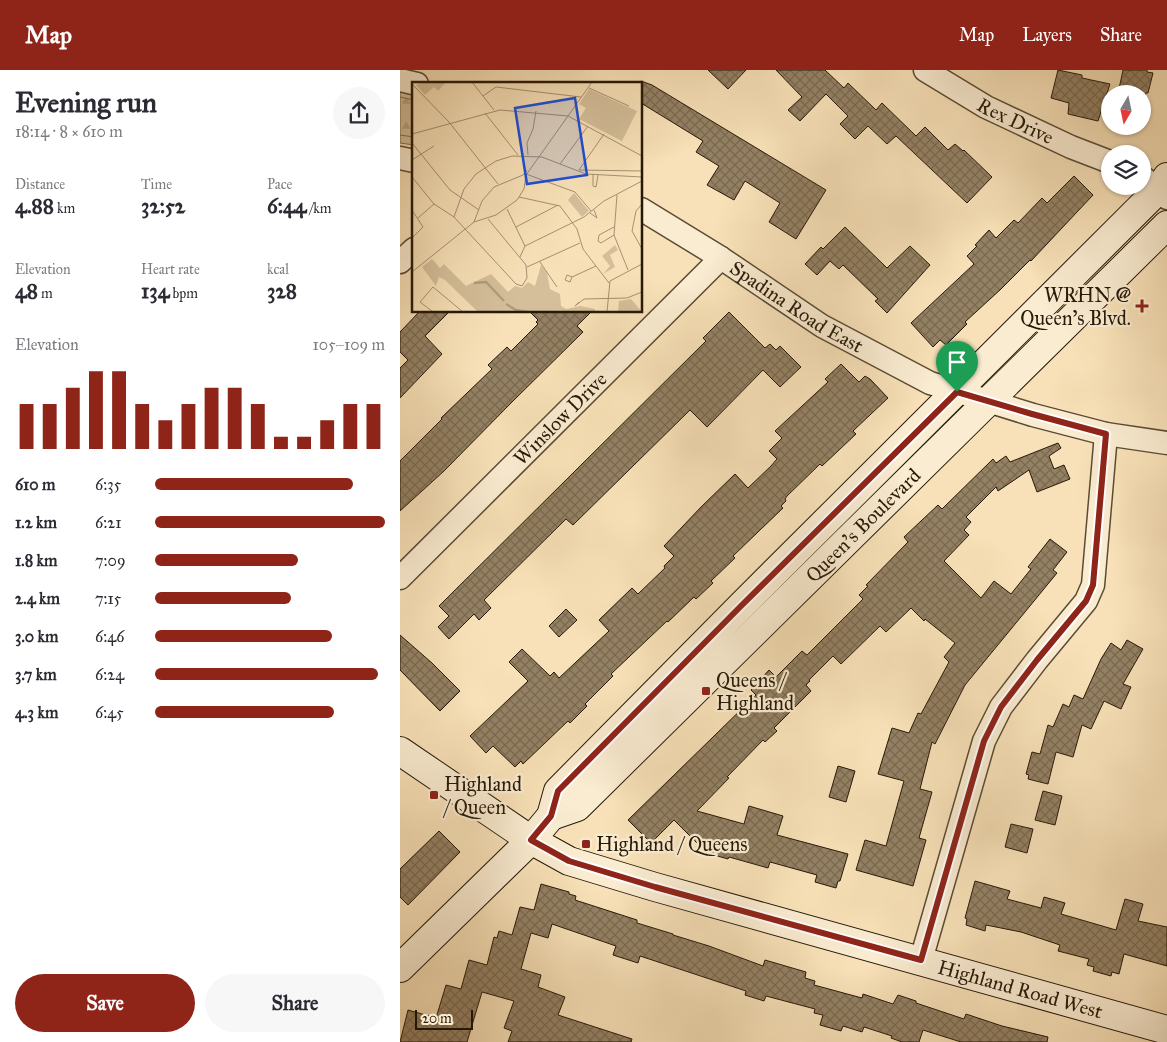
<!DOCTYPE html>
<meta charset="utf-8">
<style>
:root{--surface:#fff;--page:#f7f7f7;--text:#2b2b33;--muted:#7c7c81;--accent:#8f2418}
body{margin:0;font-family:"IM FELL Great Primer",serif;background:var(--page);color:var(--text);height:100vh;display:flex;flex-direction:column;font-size:19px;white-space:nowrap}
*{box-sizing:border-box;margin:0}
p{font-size:16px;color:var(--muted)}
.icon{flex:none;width:28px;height:28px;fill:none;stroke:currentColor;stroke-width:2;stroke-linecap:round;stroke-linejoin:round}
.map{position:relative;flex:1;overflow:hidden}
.sheet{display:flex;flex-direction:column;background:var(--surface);width:400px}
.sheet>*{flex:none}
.needle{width:32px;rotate:189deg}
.tools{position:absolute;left:701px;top:15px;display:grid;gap:10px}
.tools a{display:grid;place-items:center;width:50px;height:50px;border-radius:50%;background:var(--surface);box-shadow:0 1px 4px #0004;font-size:25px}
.scale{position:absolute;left:15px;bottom:12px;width:58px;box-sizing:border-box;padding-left:5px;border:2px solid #271908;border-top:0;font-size:14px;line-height:18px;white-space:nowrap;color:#271908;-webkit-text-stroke:4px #faecd1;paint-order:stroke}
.pin{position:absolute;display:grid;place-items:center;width:42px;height:42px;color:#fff;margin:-51px -21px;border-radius:50% 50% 50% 0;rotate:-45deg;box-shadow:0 0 5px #0007}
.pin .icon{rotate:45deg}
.round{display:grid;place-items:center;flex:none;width:52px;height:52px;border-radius:26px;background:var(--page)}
.overview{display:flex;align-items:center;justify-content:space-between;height:85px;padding:0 15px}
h1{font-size:28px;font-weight:800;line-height:38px}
.figures{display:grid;grid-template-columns:repeat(3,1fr);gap:8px;height:85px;padding:5px 15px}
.figures div{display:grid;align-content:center}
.figures b{font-size:21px;font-weight:800}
.figures small{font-size:14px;font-weight:400}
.figures p{font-size:14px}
.chart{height:140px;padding:10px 15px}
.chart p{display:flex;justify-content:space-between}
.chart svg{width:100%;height:90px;margin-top:5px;stroke:var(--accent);stroke-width:6}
.primary-button{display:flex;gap:10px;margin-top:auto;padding:10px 15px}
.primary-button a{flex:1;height:58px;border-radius:30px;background:var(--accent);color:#fff;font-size:20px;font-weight:800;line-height:58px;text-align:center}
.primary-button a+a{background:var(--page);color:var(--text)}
ul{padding:0 15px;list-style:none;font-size:16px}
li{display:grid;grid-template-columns:80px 60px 1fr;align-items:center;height:38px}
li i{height:12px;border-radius:6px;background:var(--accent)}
header{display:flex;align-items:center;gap:30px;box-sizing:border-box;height:70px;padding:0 25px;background:var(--accent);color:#fff}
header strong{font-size:24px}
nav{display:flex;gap:28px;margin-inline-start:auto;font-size:18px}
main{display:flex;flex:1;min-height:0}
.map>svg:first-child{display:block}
</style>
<header>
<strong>Map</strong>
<nav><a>Map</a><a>Layers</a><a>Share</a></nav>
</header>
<main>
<section class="sheet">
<div class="overview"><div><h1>Evening run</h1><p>18:14 · 8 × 610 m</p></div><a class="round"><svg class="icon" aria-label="share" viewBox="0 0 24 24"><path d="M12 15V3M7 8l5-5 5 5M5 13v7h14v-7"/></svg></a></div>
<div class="figures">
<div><p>Distance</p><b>4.88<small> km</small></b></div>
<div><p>Time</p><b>32:52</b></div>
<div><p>Pace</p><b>6:44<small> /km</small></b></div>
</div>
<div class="figures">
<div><p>Elevation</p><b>48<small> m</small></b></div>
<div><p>Heart rate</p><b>134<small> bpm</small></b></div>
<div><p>kcal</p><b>328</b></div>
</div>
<div class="chart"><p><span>Elevation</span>105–109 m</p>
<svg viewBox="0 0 160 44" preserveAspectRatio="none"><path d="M5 44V22M15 44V22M25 44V14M35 44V6M45 44V6M55 44V22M65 44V30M75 44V22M85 44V14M95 44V14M105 44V22M115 44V38M125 44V38M135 44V30M145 44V22M155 44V22"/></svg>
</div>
<ul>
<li><b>610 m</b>6:35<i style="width:86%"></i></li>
<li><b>1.2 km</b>6:21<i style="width:100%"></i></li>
<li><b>1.8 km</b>7:09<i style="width:62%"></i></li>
<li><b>2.4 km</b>7:15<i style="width:59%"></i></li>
<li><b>3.0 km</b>6:46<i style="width:77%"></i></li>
<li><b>3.7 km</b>6:24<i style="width:97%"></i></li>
<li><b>4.3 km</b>6:45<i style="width:78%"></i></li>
</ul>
<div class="primary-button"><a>Save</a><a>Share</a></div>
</section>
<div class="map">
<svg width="767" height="972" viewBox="0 0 767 972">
<defs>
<pattern id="grass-tufts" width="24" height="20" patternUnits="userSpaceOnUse" patternTransform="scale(1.25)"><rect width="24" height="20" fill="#d4bf9a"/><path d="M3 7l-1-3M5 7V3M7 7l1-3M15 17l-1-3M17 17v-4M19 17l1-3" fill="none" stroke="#b6a483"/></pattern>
<pattern id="forest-firs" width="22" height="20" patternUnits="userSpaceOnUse" patternTransform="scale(1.25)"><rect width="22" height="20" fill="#d4bf9a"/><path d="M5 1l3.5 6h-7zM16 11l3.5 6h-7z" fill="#b6a483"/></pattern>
<pattern id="building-cross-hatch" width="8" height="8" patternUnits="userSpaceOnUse" patternTransform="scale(1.25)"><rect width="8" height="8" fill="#948164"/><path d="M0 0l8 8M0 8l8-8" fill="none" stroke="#796950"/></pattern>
</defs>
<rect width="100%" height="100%" fill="#f8e1b8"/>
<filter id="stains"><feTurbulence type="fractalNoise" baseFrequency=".004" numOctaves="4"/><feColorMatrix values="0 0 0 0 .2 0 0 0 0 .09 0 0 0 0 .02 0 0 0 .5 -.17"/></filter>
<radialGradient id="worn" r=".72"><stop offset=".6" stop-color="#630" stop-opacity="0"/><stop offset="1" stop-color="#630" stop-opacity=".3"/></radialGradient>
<path fill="url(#grass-tufts)" stroke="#7e6c51" d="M0 19 14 21V75L0 73Z"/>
<path fill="url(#forest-firs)" stroke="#7e6c51" d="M0 27 14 30V67L0 65Z"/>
<path fill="url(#building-cross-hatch)" stroke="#271908" d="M308 0H346L328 19Z
M376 0H425L444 18 448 13 476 40 482 33 516 66 525 57 548 80 555 74 563 81 564 80 592 107 567 133 496 66 487 74 468 56 455 69 440 54 448 46 426 24 400 51 388 40 402 27Z
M658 0 682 5V8L710 14 698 51 668 44 669 33 651 28Z
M723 0H747V2L753 3 748 23H746L745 25 719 19Z
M241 11 252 15 426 120 396 169 369 152 380 133 345 111 334 130 307 115 319 96 296 82 303 71 241 33Z
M674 106 693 125 631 191 630 190 601 219 565 252 567 254 546 275 540 270 533 277 511 253 574 194 567 186 577 176 575 175 589 160 596 168 614 150 618 153 642 128 647 133Z
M445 157 487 198 510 176 530 195 487 243 475 231 478 229 443 195 439 199 430 191 417 205 405 194 421 177 423 179Z
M20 241H50L25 266 42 284 0 328V298L8 290 0 282V262Z
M129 241H192L177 256 183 262 112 332 44 401 0 441V391L42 349 41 348 92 299 88 295 107 277 111 281 138 254 136 252 138 250Z
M329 242 365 278 370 274 376 280 380 276 401 297 380 317 363 300 307 357 290 340 173 455 166 449 84 530 91 538 79 550 74 544 49 569 38 557 49 546 39 536 306 271 303 268Z
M441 294 459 312 465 306 470 309 488 328 453 361 456 364 422 396 420 394 387 426 385 429 386 431 381 436 383 438 333 486 335 488 311 511 313 513 296 529 294 527 268 552 267 551 211 604 213 606 185 634 187 636 170 653 168 651 123 694 121 691 115 697 93 676 86 683 70 666 128 611 109 592 122 579 150 606 154 602 159 608 209 561 199 550 232 518 238 524 265 498 264 496 274 486 264 476 301 437 335 404 348 418 371 396 377 389 369 381 382 368 375 361 428 312 425 309Z
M658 373 661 378 649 386 654 399 664 395 670 409 637 422 629 400 598 421 596 417 566 447 571 452 564 460 569 465 544 491 581 528 594 511 611 524 631 499 628 497 650 469 667 482 653 500 657 503 565 615 535 674 532 672 520 719 532 722 519 768 526 770 513 816 456 800 465 770 486 776 504 711 478 704 492 658 509 663 518 643 521 644 549 592 544 587 555 573 525 549 524 551 511 538 486 562 480 556 441 594 433 586 409 610 410 611 406 615 411 621 374 658 377 661 365 672 363 670 327 707 329 708 297 741 344 754 349 736 383 746 377 765 448 784 440 811H438L436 818 415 812 417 805 370 792 368 798 329 787 328 789 307 783 274 750 251 773 228 750 356 625 351 620 369 600 376 607 402 581 407 585 463 529 459 525 468 516 466 515 508 472 504 467 538 435 542 439 593 389 596 393 606 386 610 392Z
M166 539 177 550 159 567 149 556Z
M0 565 32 593 60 621 40 641 0 600Z
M727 570 743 579 723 614 731 617 721 639 704 631 691 659 682 655 673 687 656 682 648 714 628 709 629 705 626 704 632 682 640 684 648 655 653 657 663 634 669 637 674 625 683 629 701 589 711 573 721 580Z
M438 696 455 701 446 732 429 727Z
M643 721 662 726 655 755 635 750Z
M611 754 633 759 627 783 605 777Z
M39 761 60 782 8 835 0 827V799Z
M575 811 610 821 607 829 641 838 644 827 665 833 661 844 716 860 725 829 743 834 738 851 767 857V896L724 884 719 904 712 902 711 906 693 901 694 897 687 895 689 889 658 881 660 875 621 862 586 855 585 861 566 855 567 849 565 848Z
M141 814 169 822V824L176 826 175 830 237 850V853L273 864V865L309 876 363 896 365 890 406 902 405 908 415 911 414 915 462 928 463 924 493 934 498 925 516 931V933L564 949 566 944 602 956 648 967 647 972H561L523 960 519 972H502L491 968 492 966 464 957 462 962 443 956 441 961 420 955 423 945 414 943 415 939 366 926 364 931 345 925 346 921 240 886 238 893 213 885 216 876 152 854 148 868 131 863 121 899 141 905 138 917 165 927 158 945 232 969 231 972H108L112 961 104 958 114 931 82 922 67 972H0L8 940 36 948 46 915 61 919 69 890 87 895 94 867 97 868 99 861 112 865 120 837 134 840Z"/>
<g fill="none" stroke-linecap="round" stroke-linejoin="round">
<g stroke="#5b4b34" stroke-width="25">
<g id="street">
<path id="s1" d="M525 0 586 37 671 77 710 92"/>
<path d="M0 10 17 14"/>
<path d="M0 88 14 91"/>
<path d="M742 107 759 119 767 128"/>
<path id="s2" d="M241 139 321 188 422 256 530 313 633 345 706 364 767 373"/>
<path d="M0 192 14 179"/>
<path id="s3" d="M0 508 321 188"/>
<path d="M521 890 584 671 601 637 637 590 686 531 693 515 706 364"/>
</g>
</g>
<g stroke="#271908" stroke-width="30">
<g id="secondary">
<path id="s4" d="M0 681 131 770 169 791 255 817 767 960"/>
<path id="s5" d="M151 746 177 737 767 155"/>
<path d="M0 898 131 770 151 746 158 721 341 536 759 119 767 107"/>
</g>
</g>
<use href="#street" stroke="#faecd1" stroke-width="22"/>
<use href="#secondary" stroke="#faecd1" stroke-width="28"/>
</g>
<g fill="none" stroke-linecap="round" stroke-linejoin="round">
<g stroke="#fff" stroke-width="10">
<path id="route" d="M557 322 632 344 706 364 693 515 686 531 637 590 601 637 584 671 521 890 255 817 169 791 131 770 151 746 158 721 341 536Z"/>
</g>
<use href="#route" stroke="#8f2418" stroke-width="6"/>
</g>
<g fill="#8f2418" stroke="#faecd1" stroke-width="2">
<path d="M739.5 228.5h5v5h5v5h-5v5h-5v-5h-5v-5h5z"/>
<rect x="301" y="616" width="10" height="10" rx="2.5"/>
<rect x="29" y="720" width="10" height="10" rx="2.5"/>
<rect x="181" y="769" width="10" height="10" rx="2.5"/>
</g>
<g text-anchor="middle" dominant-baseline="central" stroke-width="4.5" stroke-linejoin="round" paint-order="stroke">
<g font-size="20" fill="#271908" stroke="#faecd1">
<text stroke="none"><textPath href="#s1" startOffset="104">Rex Drive</textPath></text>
<text stroke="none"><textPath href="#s2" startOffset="184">Spadina Road East</textPath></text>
<text stroke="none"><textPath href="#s3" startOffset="226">Winslow Drive</textPath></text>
<text stroke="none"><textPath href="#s5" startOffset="429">Queen's Boulevard</textPath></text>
<text stroke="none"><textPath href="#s4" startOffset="671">Highland Road West</textPath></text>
</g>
<g font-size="20" fill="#271908" stroke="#faecd1" text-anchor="start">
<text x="731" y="225" text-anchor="end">WRHN @<tspan x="731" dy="23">Queen’s Blvd.</tspan></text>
<text x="316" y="610">Queens /<tspan x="316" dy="23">Highland</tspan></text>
<text x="44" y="714">Highland<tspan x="44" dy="23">/ Queen</tspan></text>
<text x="196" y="774">Highland / Queens</text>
</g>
</g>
<g transform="translate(12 12)">
<rect width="230" height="230" fill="#f8e1b8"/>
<path d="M9 0H34L26 9 22 5 13 13 4 3ZM177 7 225 29 210 59 167 37 174 26 167 22ZM162 111 177 129 170 135 156 118ZM203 163 206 168 198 173 203 185 191 192 198 184 190 174ZM20 177 28 186 32 182 54 204 79 192 96 210 103 204 110 206 116 200 123 204 133 202 149 230H66L33 198 27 195 24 204 10 185ZM219 217 230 230H206L207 219Z" fill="#d4bf9a"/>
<path d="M129 183 135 191 138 207 148 212 149 224 154 227 168 224 183 227V230H137L124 216 108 222V230H96L93 221 107 207 115 211 113 206 123 204Z" fill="#d4bf9a"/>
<path d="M181 14 191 17 183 37 174 32ZM193 16 207 23 196 45 183 39ZM209 24 222 30 212 52 199 46Z" fill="#d4bf9a"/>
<path fill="none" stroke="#b19d7c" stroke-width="2.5" d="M62 201 74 200 92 219M94 222 104 228 116 230"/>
<path fill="none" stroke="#a49172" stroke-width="1" d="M60 0 82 28M0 2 37 40 86 102M177 6 217 24M71 14 84 5 169 15M73 31 106 73M0 52 88 28 156 34 180 0M0 61 38 108 67 128M116 73 115 61 121 47 124 29M0 78 22 64M148 82 176 44M167 88 230 89M167 88 192 52M114 92 163 110 179 129M181 92V104L184 105 186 93M0 95 22 122 42 135 104 202 110 204 115 196 114 183 76 137M205 113 202 153 216 188M107 115 148 124 165 147 171 167 197 201M230 122 224 129 220 149 230 167M95 127 113 164M0 128 11 145 0 156M178 131 185 136 182 128M42 135 52 107 64 92 84 79 100 74 130 75 174 92 230 95M6 136 22 122M62 140 84 133 105 118 112 107 114 93 156 34 230 74M104 145 146 123M202 145 187 153 186 159 189 161 202 153M108 175 113 164 172 135 192 119 230 99M128 180 145 205M115 185 168 161M0 190 62 140 70 119 82 105 111 93 115 88M160 195 158 200 153 198 155 193 160 195 184 184M167 220 163 224 172 217 215 216 230 210M21 230 8 220 21 205 51 230M195 230 198 199 230 182"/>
<path fill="#1d4ed8" fill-opacity="0.15" stroke="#1d4ed8" stroke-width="2.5" d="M163 16 175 93 115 102 103 26Z"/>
<rect width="230" height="230" fill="none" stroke="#271908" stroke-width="2.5"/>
</g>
<rect width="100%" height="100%" filter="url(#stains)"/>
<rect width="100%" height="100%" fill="url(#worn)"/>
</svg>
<div class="tools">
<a><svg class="needle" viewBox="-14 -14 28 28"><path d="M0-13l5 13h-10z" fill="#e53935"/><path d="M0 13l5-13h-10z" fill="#7c7c81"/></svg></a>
<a><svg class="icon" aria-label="layers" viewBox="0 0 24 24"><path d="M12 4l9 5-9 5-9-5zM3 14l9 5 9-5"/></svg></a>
</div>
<div class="scale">20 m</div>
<div class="pin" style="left:557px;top:322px;background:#1e9e55"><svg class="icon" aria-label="arrive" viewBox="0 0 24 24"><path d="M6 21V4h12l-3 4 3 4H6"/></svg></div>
</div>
</main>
